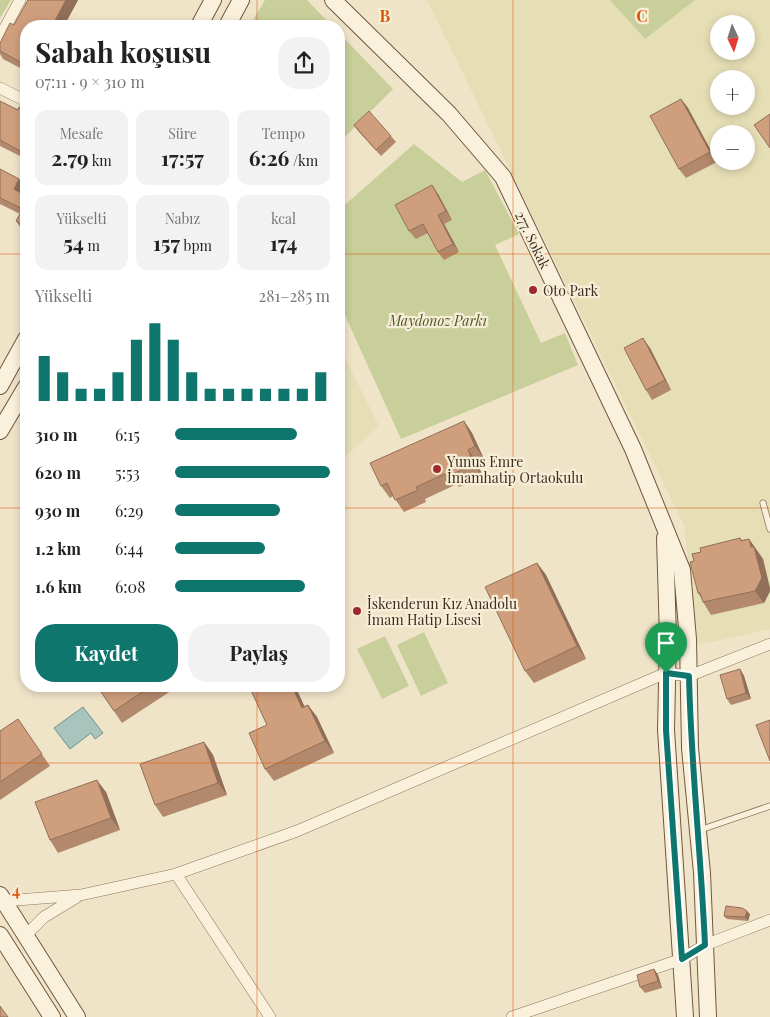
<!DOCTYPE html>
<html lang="tr">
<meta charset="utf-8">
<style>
:root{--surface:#fff;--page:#f2f2f2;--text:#222;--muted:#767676;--accent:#0f766e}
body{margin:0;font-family:"Playfair Display",serif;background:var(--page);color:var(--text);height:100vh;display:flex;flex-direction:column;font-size:19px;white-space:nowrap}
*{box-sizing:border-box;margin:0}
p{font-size:16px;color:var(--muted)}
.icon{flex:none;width:28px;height:28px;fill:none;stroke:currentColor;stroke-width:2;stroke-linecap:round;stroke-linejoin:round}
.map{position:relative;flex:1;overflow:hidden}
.side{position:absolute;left:20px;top:20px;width:325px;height:672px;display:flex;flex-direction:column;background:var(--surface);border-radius:20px;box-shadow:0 2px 8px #0003}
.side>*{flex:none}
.needle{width:32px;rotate:176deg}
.tools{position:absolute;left:710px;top:15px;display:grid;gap:10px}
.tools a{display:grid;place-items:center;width:45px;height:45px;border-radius:50%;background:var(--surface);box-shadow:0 2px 8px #0003;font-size:25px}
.pin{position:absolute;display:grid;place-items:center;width:42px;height:42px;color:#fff;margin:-51px -21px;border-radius:50% 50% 50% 0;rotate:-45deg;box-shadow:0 0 5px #0007}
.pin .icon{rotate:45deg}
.round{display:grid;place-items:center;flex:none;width:52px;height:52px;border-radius:20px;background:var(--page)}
.summary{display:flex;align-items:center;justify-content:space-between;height:85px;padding:0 15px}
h1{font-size:28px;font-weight:700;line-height:38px}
.figures{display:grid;grid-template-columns:repeat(3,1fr);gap:8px;height:85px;padding:5px 15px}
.figures div{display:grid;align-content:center;border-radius:12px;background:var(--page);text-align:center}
.figures b{font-size:21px;font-weight:700}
.figures small{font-size:14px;font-weight:400}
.figures p{font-size:14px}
.chart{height:140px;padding:10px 15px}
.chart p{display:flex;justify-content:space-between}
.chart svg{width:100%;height:90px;margin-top:5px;stroke:var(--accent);stroke-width:6}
.primary-button{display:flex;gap:10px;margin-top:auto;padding:10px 15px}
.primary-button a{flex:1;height:58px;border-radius:20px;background:var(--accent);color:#fff;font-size:20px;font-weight:700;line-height:58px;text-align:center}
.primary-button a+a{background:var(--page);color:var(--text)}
ul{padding:0 15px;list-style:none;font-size:16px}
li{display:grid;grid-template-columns:80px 60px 1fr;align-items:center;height:38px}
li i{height:12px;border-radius:6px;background:var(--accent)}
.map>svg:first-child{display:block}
</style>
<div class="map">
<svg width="770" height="1017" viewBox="0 0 770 1017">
<rect width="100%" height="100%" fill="#f0e4c8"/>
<path fill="#e6deb5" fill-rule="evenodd" d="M427 0H770V629L698 645 684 525ZM719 24H746V51H719ZM719 79H746V106H719ZM719 134H746V161H719Z
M339 346 379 426 339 462Z"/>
<path fill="#c9cf9b" d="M0 0H11L0 18Z
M265 0H307L332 26H249Z
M610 0H695L645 39Z
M339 33 393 89 339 143Z
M414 144 462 182 485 170 519 234 495 245 541 343 565 333 578 365 401 439 339 302V210Z
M424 632 448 683 421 696 397 645Z
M385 636 409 686 382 699 357 649Z"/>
<path fill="#a9c4bc" stroke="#6f938a" d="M83 707 103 733 95 739 91 733 70 749 54 728Z"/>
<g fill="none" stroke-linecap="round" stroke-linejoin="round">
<g stroke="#8d765c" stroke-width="7">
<path id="lane" d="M763 503 770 529
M700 830 770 806"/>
</g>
<g stroke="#8d765c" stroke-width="12">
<path id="street" d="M0 37 20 0
M0 88 26 101
M176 874 270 1017
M4 901 81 895 176 874 297 831 666 673 689 676 770 644
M26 935 44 917 77 897
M512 1017 682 959 705 945 770 920"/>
</g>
<g stroke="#6f573f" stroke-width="18">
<path id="secondary" d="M333 0 449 114 503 177 633 449 682 570 688 639 690 748 702 873 708 1017
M199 26 213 0
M227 26 241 0
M0 386 26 339
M0 431 26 387
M665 538 668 637 666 730 685 1017
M0 895 77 1017
M0 935 52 1017"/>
</g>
<use href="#lane" stroke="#faf1dc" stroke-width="5.5"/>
<use href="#street" stroke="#faf1dc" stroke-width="11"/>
<use href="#secondary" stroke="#faf1dc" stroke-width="16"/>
</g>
<path fill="#b2896c" d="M78 0 64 26H26V71L3 59 0 54V43L14 25Z
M681 99 688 108 717 162 686 178 679 169Z
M0 101 18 110 26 111V159L0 146Z
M354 125 391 136 396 142 381 156 358 131Z
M0 169 19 179 25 188 22 194 26 196V232L22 230 16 221 20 214 0 204Z
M432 185 438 194 452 220 444 224 459 252 444 260 438 252 428 233 416 239 409 231Z
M650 348 671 390 652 400 646 390Z
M464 421 472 433 484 459 477 462 483 477 459 487 457 484 425 499 426 502 404 512 393 496 390 498 381 486Z
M740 538 742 540 749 539 763 559 770 591 764 603 711 615 703 602 702 599 698 593 694 561 701 552Z
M537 563 546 575 586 659 534 683 525 671Z
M740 669 744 676 751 699 731 705 727 699Z
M97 686H177V687L122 723Z
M249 686H295L304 706 308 705 317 717 334 753 274 781 265 769 267 725Z
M18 719 50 766 0 800V731Z
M204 742 213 755 227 795 163 817 155 805Z
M106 792 120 830 58 853 50 840Z
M750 914 748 921 727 919 724 916Z
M654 969 658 975 662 988 645 993 640 987Z"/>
<path fill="#916f58" d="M66 0H78L64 26H52Z
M681 99 688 108 717 162 710 152Z
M19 179 25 188 20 198 14 189Z
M432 185 438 194 452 220 446 211Z
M438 215 444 224 459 252 453 244Z
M643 338 650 348 671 390 665 380Z
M464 421 472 433 484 459 475 446Z
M468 450 477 462 483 477 474 464Z
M749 539 763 559 770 588V591L764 603 755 591 751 547Z
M537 563 546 575 586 659 577 646Z
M740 669 744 676 751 699 746 693Z
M292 686H295L311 720 302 708Z
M308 705 317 717 334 753 325 741Z
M204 742 213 755 227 795 218 783Z
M97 780 106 792 120 830 111 818Z
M747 911 750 914 748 921 745 917Z
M654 969 658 975 662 988 658 981Z"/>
<path fill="#cf9f7d" stroke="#916f58" d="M28 0H66L52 26H26V65L0 51V43L10 23 14 25Z
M681 99 710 152 679 169 650 116Z
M0 101 18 110 19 107 26 111V154L0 140Z
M369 111 391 136 376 150 354 125Z
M770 114V148L754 125Z
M0 169 19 179 14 189 26 196V226L16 221 23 209 0 198Z
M432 185 446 211 438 215 453 244 438 252 423 224 409 231 395 205Z
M643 338 665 380 646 390 624 348Z
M464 421 475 446 468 450 474 464 451 475 449 472 416 487 418 490 395 500 387 483 381 486 370 463Z
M740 538 741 541 749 539 751 547H754L762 578 755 591 703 602 700 593H698L690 562 694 561 692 554 701 552 700 548Z
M537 563 577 646 525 671 485 587Z
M740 669 746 693 727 699 720 675Z
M97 686H151L114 711Z
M249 686H292L302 708 308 705 325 741 265 769 249 733 267 725Z
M18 719 42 754 0 782V731Z
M770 720V761L756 725Z
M204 742 218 783 155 805 140 764Z
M97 780 111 818 50 840 35 802Z
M726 906 742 908 747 911 745 917 724 916Z
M654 969 658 981 640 987 637 975Z
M0 1006 8 1017H0Z"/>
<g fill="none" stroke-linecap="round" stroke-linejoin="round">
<g stroke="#fff" stroke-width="10">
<path id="route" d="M666 673 689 676C691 766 701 855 705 945L682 959 666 730Z"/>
</g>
<use href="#route" stroke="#0f766e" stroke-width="6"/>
</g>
<path fill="none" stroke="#df570d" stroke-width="1" stroke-opacity="0.55" d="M257 0V26M513 0V1017M0 254H26M339 254H770M0 508H26M339 508H770M257 686V1017M0 763H770"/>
<g fill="#9e2a2b" stroke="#f7eed8" stroke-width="2">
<circle cx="533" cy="290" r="5"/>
<circle cx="437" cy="469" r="5"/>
<circle cx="357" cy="611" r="5"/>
</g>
<g text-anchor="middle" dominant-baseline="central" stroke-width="4.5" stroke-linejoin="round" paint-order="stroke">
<g font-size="14" fill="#3d2e20" stroke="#f7eed8">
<text transform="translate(533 240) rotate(64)">277. Sokak</text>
</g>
<g font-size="14" fill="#3d2e20" stroke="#f7eed8" text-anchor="start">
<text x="543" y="290">Oto Park</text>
<text x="447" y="461">Yunus Emre<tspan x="447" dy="16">İmamhatip Ortaokulu</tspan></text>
<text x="367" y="603">İskenderun Kız Anadolu<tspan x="367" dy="16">İmam Hatip Lisesi</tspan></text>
</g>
<g font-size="14" font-style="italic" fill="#4d5a26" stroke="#f7eed8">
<text x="438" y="320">Maydonoz Parkı</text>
</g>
</g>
<g font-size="16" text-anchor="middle" font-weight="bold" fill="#df570d" stroke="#f7eed8" stroke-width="4.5" stroke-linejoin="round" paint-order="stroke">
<text x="385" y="22">B</text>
<text x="642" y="22">C</text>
<text x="16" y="896">4</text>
</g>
</svg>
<div class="tools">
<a><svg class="needle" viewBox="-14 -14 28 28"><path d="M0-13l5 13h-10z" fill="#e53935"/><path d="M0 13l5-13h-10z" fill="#767676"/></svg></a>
<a>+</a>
<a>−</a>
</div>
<div class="pin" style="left:666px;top:673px;background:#1e9e55"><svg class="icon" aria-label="arrive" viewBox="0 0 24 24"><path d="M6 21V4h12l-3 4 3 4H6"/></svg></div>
<section class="side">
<div class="summary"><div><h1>Sabah koşusu</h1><p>07:11 · 9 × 310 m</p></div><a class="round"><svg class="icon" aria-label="share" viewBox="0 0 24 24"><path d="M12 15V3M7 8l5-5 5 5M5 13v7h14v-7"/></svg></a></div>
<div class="figures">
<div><p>Mesafe</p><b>2.79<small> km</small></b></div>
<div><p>Süre</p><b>17:57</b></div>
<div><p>Tempo</p><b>6:26<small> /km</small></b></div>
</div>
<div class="figures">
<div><p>Yükselti</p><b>54<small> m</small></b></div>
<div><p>Nabız</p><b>157<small> bpm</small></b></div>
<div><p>kcal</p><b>174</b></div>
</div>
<div class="chart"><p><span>Yükselti</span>281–285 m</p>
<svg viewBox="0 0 160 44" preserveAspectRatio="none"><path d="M5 44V22M15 44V30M25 44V38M35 44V38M45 44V30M55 44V14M65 44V6M75 44V14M85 44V30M95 44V38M105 44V38M115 44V38M125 44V38M135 44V38M145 44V38M155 44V30"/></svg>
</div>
<ul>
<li><b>310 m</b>6:15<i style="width:79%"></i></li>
<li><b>620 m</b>5:53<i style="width:100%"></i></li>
<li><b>930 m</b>6:29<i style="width:68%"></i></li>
<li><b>1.2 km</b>6:44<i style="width:58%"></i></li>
<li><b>1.6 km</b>6:08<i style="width:84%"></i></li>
</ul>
<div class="primary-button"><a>Kaydet</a><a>Paylaş</a></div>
</section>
</div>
